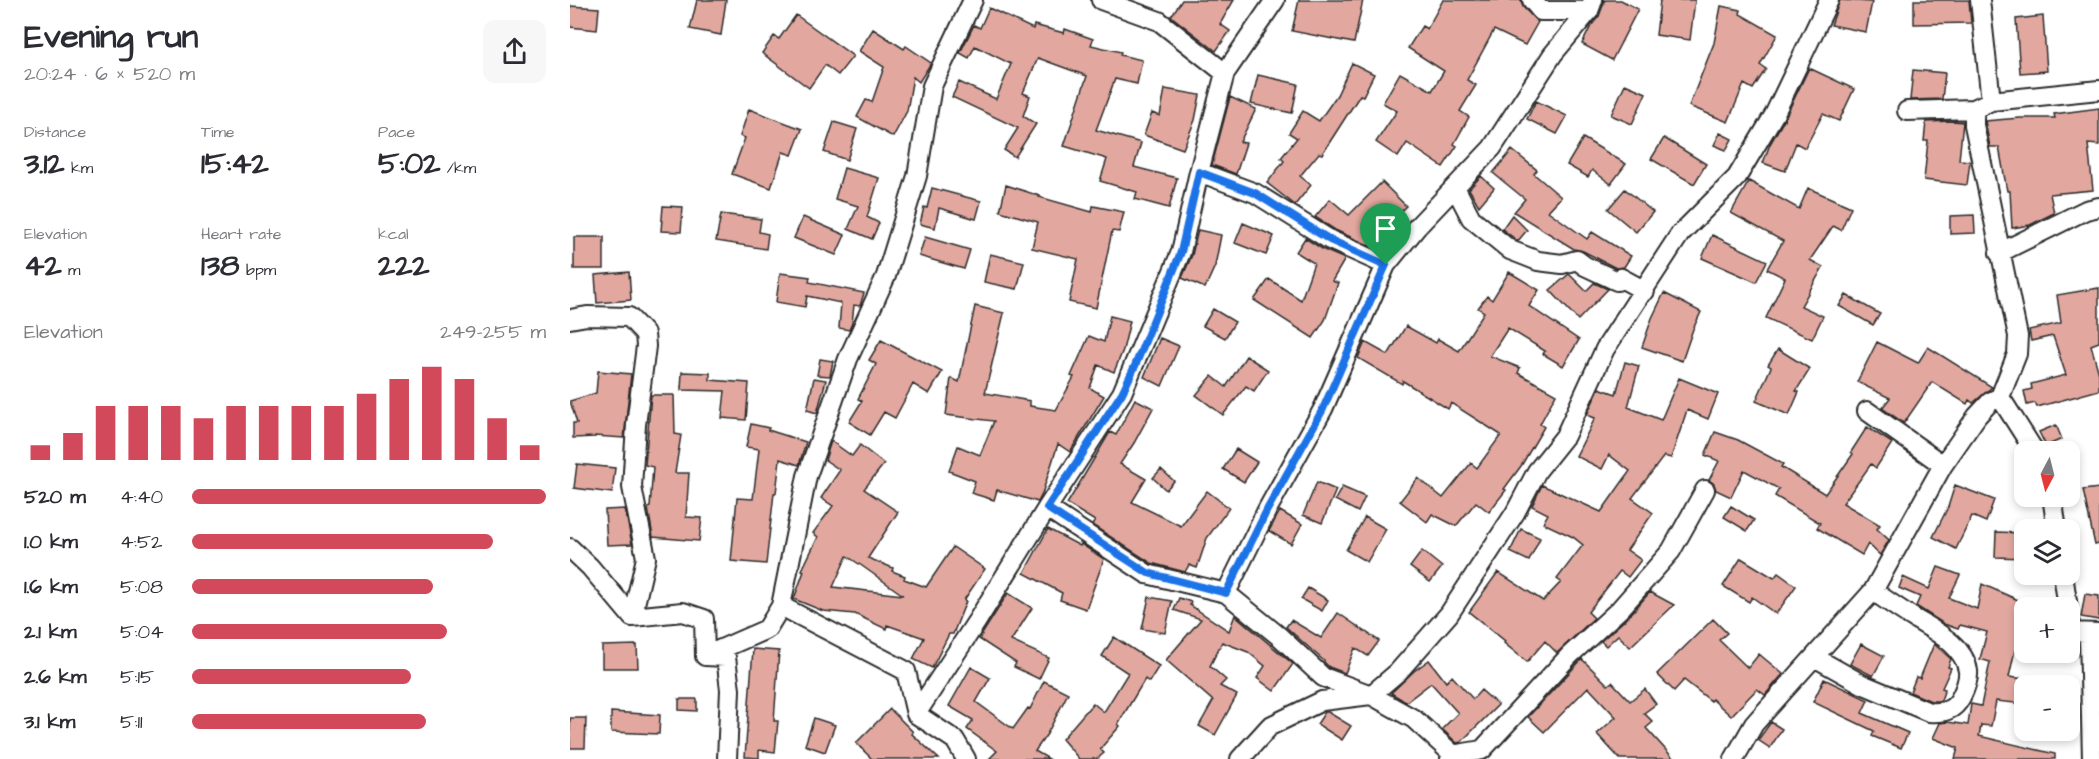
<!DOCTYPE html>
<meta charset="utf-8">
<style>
:root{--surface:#fff;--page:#f7f7f7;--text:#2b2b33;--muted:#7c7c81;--accent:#d1495b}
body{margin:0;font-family:"Architects Daughter",sans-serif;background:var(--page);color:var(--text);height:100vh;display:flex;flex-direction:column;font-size:22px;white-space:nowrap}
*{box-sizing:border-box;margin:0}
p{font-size:20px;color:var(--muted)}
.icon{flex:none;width:33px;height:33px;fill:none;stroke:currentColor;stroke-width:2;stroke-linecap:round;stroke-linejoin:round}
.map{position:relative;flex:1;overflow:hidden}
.sheet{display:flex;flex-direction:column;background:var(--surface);width:570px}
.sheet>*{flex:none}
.needle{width:39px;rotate:187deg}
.fabs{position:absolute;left:1444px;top:441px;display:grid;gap:12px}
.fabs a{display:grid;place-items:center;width:66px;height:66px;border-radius:12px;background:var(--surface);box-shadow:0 3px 9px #0003;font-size:30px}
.pin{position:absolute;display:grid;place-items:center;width:51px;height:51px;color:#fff;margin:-62px -26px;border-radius:50% 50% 50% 0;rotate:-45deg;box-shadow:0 0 6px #0007}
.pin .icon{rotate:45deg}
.round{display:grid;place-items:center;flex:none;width:63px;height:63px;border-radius:12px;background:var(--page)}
.overview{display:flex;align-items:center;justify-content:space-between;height:102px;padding:0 24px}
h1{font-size:33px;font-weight:700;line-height:45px}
.figures{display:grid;grid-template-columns:repeat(3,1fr);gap:9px;height:102px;padding:6px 24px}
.figures div{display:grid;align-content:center}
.figures b{font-size:30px;font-weight:700}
.figures small{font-size:16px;font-weight:400}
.figures p{font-size:16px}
.chart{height:168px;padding:12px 24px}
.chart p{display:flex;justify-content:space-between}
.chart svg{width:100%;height:108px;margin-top:6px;stroke:var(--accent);stroke-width:6}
ul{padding:0 24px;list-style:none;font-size:20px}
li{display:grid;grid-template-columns:96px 72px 1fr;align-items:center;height:45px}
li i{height:15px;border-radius:8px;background:var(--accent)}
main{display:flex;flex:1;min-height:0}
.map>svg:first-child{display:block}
</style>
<main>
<section class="sheet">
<div class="overview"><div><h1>Evening run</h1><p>20:24 · 6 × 520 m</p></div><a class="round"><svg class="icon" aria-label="share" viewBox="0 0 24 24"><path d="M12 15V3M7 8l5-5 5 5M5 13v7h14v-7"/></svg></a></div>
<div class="figures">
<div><p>Distance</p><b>3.12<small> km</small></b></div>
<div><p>Time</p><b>15:42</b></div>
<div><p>Pace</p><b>5:02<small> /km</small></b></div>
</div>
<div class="figures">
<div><p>Elevation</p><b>42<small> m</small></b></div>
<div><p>Heart rate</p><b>138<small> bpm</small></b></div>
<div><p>kcal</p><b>222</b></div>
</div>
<div class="chart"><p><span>Elevation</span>249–255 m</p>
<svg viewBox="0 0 160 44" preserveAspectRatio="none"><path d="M5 44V38M15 44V33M25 44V22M35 44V22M45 44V22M55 44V27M65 44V22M75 44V22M85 44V22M95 44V22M105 44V17M115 44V11M125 44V6M135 44V11M145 44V27M155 44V38"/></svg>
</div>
<ul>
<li><b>520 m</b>4:40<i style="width:100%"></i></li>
<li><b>1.0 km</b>4:52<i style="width:85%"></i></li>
<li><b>1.6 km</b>5:08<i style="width:68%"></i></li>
<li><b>2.1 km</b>5:04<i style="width:72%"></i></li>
<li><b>2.6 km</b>5:15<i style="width:62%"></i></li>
<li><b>3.1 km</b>5:11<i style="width:66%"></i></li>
</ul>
</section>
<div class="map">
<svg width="1529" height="759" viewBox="0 0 1529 759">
<rect width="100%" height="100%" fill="#fff"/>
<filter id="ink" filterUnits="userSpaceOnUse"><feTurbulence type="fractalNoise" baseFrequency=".0167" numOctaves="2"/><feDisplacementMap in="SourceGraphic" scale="12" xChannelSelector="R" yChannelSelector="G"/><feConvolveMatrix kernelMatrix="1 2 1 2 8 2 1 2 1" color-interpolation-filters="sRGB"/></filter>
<g filter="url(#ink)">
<path fill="#e2a89f" stroke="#2b2b2b" stroke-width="1.5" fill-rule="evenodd" d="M127 0H156L151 35 120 29Z
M612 0H664L650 24 660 31 646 51 601 16Z
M729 0H793L784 43 722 31Z
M873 0H951L953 7 968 22 955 45 924 30 897 80 906 85 890 111 899 117 884 144 887 146 873 167 837 143 828 157 806 142 827 111 813 103 830 73 862 91 874 71 838 48 852 26 857 29Z
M1035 0H1051L1068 9 1042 60 1012 44 1021 26 1029 16Z
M1090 0H1125L1120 40 1086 35Z
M1270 0 1302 2 1296 32 1261 25Z
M1344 0H1399L1401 23 1344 24Z
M0 6 29 8 27 30 0 27Z
M1151 6 1171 10 1170 14 1207 35 1190 65 1196 69 1183 89 1174 84 1158 122 1119 106 1144 43Z
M419 8 463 29 464 25 494 33 495 29 523 39 521 45 551 52 550 55 572 60 567 84 545 79 526 130 571 143 564 167 607 178 599 208 565 199 567 192 530 181 537 159 494 146 517 76 468 58 453 93 460 96 453 116 466 124 445 157 434 150 448 128 382 97 389 82 426 99 441 64 405 46 399 58 390 53 404 25 410 28Z
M226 15 283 56 268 75 255 65 239 88 192 53 204 36 209 39Z
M1473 16 1477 71 1450 73 1446 19Z
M303 29 334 49 336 46 361 63 349 82 343 77 337 111 323 137 287 117 296 100 302 102 314 67 289 51Z
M782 63 804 74 793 96 790 95 752 154 749 153 730 176 741 185 725 205 697 183 714 161 711 158 727 138 719 133 733 111 749 121 767 95Z
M1239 68 1284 89 1269 121 1253 114 1235 148 1226 143 1215 171 1193 163 1200 144 1214 120Z
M1343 70 1375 73 1372 99 1340 100Z
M688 75 728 84 722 113 681 104Z
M1055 84 1076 93 1062 124 1041 115Z
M595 89 630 95 625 120 613 149 574 135 582 113 590 116Z
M660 97 686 109 670 142 676 143 666 174 642 165Z
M966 101 997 116 987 134 957 119Z
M1529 108V145L1518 144 1523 190 1480 194 1484 213 1460 225 1442 228 1440 191H1437L1429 147H1420L1415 121 1450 118H1485L1484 114Z
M179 109 232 129 222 155 213 152 201 188 162 174 175 138 170 136Z
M1383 121 1393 122 1389 160 1400 161 1397 185 1354 180 1358 141H1354L1356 122Z
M264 122 287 129 277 160 254 152Z
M1150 133 1162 139 1156 150 1144 145Z
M1013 138 1056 164 1041 184 1022 170 1018 177 997 165Z
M1094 138 1136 164 1124 184 1081 159Z
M942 150 967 170 964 174 991 197 978 211 1017 239 1022 232 1061 256 1054 267 1046 268 1013 251 1004 249 944 212 955 199 923 173Z
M274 168 309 178 297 217 309 223 302 239 278 229 288 206 265 199Z
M911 176 924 188 909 206 899 189Z
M1179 181 1229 209 1238 188 1281 207 1271 230 1263 226 1240 260 1253 267 1231 306 1253 316 1242 339 1196 318 1215 278 1197 269 1213 241 1161 213Z
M812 182 836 206 810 231 817 236 807 249 765 230 745 217 760 199 779 215Z
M436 185 470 196 469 197 522 212 523 206 554 212 549 232 542 231 526 308 499 302 508 259 462 248 468 222 430 211Z
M362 188 411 201 406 219 369 208 365 228 350 224 354 207 357 208Z
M1055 189 1083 212 1066 232 1038 209Z
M93 206 113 207 111 232 91 231Z
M151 214 191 219 189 232 198 234 196 249 146 241Z
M942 215 957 230 948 241 932 229Z
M1404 215 1405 233 1380 234V216Z
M233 217 275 235 266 255 224 238Z
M673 223 704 236 696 255 665 243Z
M628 230 651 235 645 266 635 288 612 278 622 255Z
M1142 235 1197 261 1186 282 1132 258Z
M4 237H34V269H4Z
M355 237 400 250 394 269 349 256Z
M735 238 754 250 775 259 762 281 768 283 755 320 743 338 684 300 699 279 731 300 744 263 726 252Z
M420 254 454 262 447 289 414 282Z
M59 272 61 300 27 303 25 275Z
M939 272 969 290 959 306 1009 340 993 366 973 354 975 351 938 328 920 356 950 368 948 373 986 394 970 424 974 427 951 466 934 489 936 490 919 512 906 502 886 526 862 514 857 522 830 501 848 478 873 498 901 463 907 468 931 435 881 403 878 409 833 381 832 384 788 358 795 342 818 355 836 326 866 343 868 339 889 351 914 312 908 308 917 296 922 300Z
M210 273 240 277 239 282 294 293 290 306 284 305 282 323 279 330 269 328 271 303 237 296 235 307 206 302Z
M999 274 1016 291 1024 283 1038 289 1008 320 980 290Z
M1529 288V342L1521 345 1529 374V390L1467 407 1465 403 1457 405 1454 391 1462 389 1461 384 1496 375 1483 336 1461 341 1459 330 1491 323 1487 295Z
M1094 293 1131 312 1123 329 1112 361 1072 347 1082 318Z
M1276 295 1310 314 1303 325 1269 306Z
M405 306 434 313 415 393 460 401V406L486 410 504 377 501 376 519 336 534 342 540 316 560 321 553 350 544 372 528 365 520 388 534 396 500 452 488 444 472 494 468 502 427 490 424 500 401 493 405 481 379 471 388 446 410 455 424 421 376 415 381 378 389 382Z
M643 309 665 322 655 338 633 326Z
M590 338 609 346 592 386 574 377Z
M311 340 372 372 359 394 343 384 325 418 314 412 300 435 279 422 292 401 288 399 306 364 299 360Z
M1307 342 1348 363 1358 347 1422 387 1403 403 1399 400 1397 404 1362 382 1334 423 1312 408 1320 398 1287 382Z
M1208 349 1240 369 1226 391 1229 392 1219 415 1186 401 1201 367 1198 365Z
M676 356 698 370 684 391 676 386 653 415 626 395 642 376 656 387Z
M250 359 263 361 260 376 247 375Z
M1055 362 1069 366 1058 407 1091 420 1109 378 1148 394 1138 419 1117 410 1101 458 1094 456 1062 498 1083 513 1057 550 1071 560 1058 577 1050 571 1018 612 1024 618 987 653 975 641 957 662 934 643 935 641 899 612 928 572 973 601 991 582 987 579 1013 545 1003 537 973 523 978 514 962 506 972 485 1031 512 1060 471 1039 455 1032 469 1006 456 1025 418 1017 415 1029 388 1046 394Z
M28 371 61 374 54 438 25 436V437L3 438V423H7L0 401 26 393Z
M112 372 140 373V380L179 383 176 420 152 418 155 391 111 390Z
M244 378 256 380 247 413 237 410Z
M81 395H104L105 434 111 435 105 473H119L116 517 132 518 129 541 83 537 78 508 80 507 83 467 75 465Z
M565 399 583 408 564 443 550 464 576 479 562 502 611 526 637 491 659 508 637 538 627 568 619 565 615 572 581 563 522 525 525 521 497 504 540 432 546 435Z
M181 424 199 428 198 430 236 442 229 465 210 459 206 493H204L196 564 161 561 167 498 183 499 189 449 176 447Z
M1486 425 1492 439 1476 446 1469 432Z
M1297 427 1322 443 1306 468 1301 464 1273 503 1310 525 1307 529 1319 540 1310 555 1298 544 1292 555 1247 528 1250 523 1205 496 1209 489 1174 470 1161 497 1146 490 1144 484 1139 480 1149 461 1135 455 1145 432 1168 440 1213 464 1211 467 1255 494 1283 454 1281 452Z
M261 441 282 456 290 445 314 464 294 489 328 512 298 558 323 568 322 571 335 576 334 579 356 587 383 547 415 569 394 600 396 601 383 634H379L362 668 343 659 354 638 317 625 316 629 285 614 253 611 224 599 234 571 232 570 248 537 243 533 263 506 251 498 270 470 255 460ZM277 556 292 566 333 595 263 587Z
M666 449 687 462 674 482 653 469Z
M7 464 45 468 42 493 4 488Z
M591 469 604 481 596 490 583 478Z
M747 482 766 490 752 523 733 515Z
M1385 485 1424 500 1416 522 1402 516 1386 549 1363 537 1378 507Z
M772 487 795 497 788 512 765 500Z
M1529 488V544L1525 545 1513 490Z
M1161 506 1184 520 1177 531 1154 517Z
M55 509 62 544 37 545 35 510Z
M710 511 732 524 721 544 699 531Z
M795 517 816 529 797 562 776 550Z
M478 529 510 546 511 544 534 559 516 609 490 600 492 593 454 573Z
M951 529 970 538 959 561 940 552Z
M1426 532 1455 533V558L1425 557Z
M852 551 872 567 860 582 840 567Z
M1171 558 1204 578 1208 573 1226 586 1206 614 1182 597 1179 602 1153 586Z
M1368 567 1390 575 1379 598 1407 609 1412 584 1455 603V652L1445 650 1439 677 1455 679V704L1426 701 1421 726 1411 725 1409 736 1485 754V759H1385L1388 748 1363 738 1370 723 1377 722 1398 725 1401 704 1411 706 1420 662 1410 659 1417 632 1390 625 1388 629 1374 624 1346 606 1350 597 1329 588 1333 577 1359 589Z
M738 588 758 600 752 611 731 599Z
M1080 592 1104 605 1060 647 1048 635 1036 646 1031 641 1058 617Z
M438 593 462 608 441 641 479 658 469 679 444 667 446 663 409 639Z
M1515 594 1529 596V620L1511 617Z
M579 597 602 601 595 633 572 629Z
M609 598 621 602 620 605 659 631 665 615 723 664 704 691 687 678 695 666 678 652 652 642 640 666 656 680 650 686 667 695 645 735 629 726 643 701 596 660 631 619 604 610Z
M768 613 809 641 798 656 785 648 775 673 759 667 754 662V661L716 627 721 620 751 638Z
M1143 619 1157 633 1149 640 1178 668 1189 654 1213 674 1195 695 1187 689 1161 716 1142 699 1141 701 1114 680 1104 691 1087 674Z
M544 637 589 666 579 682 575 679 548 724 550 726 530 749 534 753 527 759H509L492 739 523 703 534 712 558 673 532 656Z
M1291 644 1314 656 1303 676 1280 664Z
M1364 644 1381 659 1378 667 1381 668 1372 688 1375 689 1371 700 1368 701H1361L1340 692 1346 677 1350 678Z
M67 645 68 668H32V646Z
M183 649 209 651 204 721H208L205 752 189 750V758L175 757Z
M1012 659 1038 685 1042 682 1060 701 1075 689 1086 704 1074 713 1083 722 1076 728 1104 759H1050L1027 734 1046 717 1018 687 974 732 958 717Z
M859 660 876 682 882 676 903 699 911 690 928 705 891 742 887 743 872 729 888 713 861 683 836 702 821 693 844 671Z
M401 667 420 678 406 702 443 729 458 708 460 709 474 681 498 693 477 734 465 751 479 759H419L427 751 397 729 403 720 379 706Z
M1254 679 1298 700 1292 713 1338 733 1331 748 1302 736 1304 731 1243 702Z
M109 699H127V711L109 710Z
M320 709 343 732 342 734 369 759H302L286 743Z
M41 712 90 715 89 734 41 732Z
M755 712H758L781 726 772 740 747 724Z
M0 718H16L15 748H0Z
M244 718 265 725 255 752 235 745Z
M1201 722 1212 729 1200 748 1188 740Z"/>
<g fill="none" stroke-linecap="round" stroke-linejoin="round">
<g stroke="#2b2b2b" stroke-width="22">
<path id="minor" d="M531 0 589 21 655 73
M962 0 971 11H1019
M1410 0 1421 101
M1404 109 1421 101 1529 90
M1337 111 1404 109V125L1448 336 1447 354 1430 397 1420 402 1407 416 1373 465
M629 172 685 193 760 240 816 265
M885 187 901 218 940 250 968 261 992 264 1007 260 1015 266 1047 281 1051 278 1075 291
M1429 253 1516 210 1529 207
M0 319 17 316 59 317 75 334 76 346 66 425 62 487 76 558 62 617
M1430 397 1465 452
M1482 496 1487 530
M477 508 577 574 656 593 710 637 753 677 801 695 844 719 888 759
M0 548 20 567 62 617 113 612 134 619 135 656 156 657 160 690 157 759
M1493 574 1498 608
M656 593 697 510 753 409 816 265 847 227 922 148 983 54 1019 11 1023 0
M211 606 237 476 278 359 316 276 347 176 362 86 403 0
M1500 624 1501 632 1529 633
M1519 634 1522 759
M135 656 197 629 211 606 336 671 346 714 385 740 396 759
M1244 657 1292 684 1359 712C1373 713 1384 711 1391 697 1395 689 1399 680 1398 671 1394 644 1362 630 1342 617 1329 609 1316 600 1303 591
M346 714 407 621 477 508 552 393 611 252 629 172 655 73 705 0
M670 759 700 726 752 701 801 695 828 672 879 614 945 513 967 471 995 436 1035 349 1110 234 1167 177 1204 115 1259 0
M880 759 882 755 912 750 1000 655 1050 609 1101 551 1135 490
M1164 759 1184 724 1303 591 1373 465 1297 411"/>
</g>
<use href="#minor" stroke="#fff" stroke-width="18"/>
</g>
</g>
<g fill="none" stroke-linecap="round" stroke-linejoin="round" filter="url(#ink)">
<g stroke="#fff" stroke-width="12">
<path id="route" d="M629 172 685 193 760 240 816 265 753 409 697 510 656 593 578 573 477 508 552 393 565 366 611 252Z"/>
</g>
<use href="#route" stroke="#1a73e8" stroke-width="8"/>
</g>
</svg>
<div class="fabs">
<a><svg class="needle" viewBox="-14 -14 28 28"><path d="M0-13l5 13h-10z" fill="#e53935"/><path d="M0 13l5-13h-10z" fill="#7c7c81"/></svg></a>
<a><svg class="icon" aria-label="layers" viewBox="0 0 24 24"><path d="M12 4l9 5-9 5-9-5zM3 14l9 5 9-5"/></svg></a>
<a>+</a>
<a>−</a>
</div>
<div class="pin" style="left:816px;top:265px;background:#1e9e55"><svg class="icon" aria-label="arrive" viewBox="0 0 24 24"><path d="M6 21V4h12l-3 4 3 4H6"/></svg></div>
</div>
</main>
